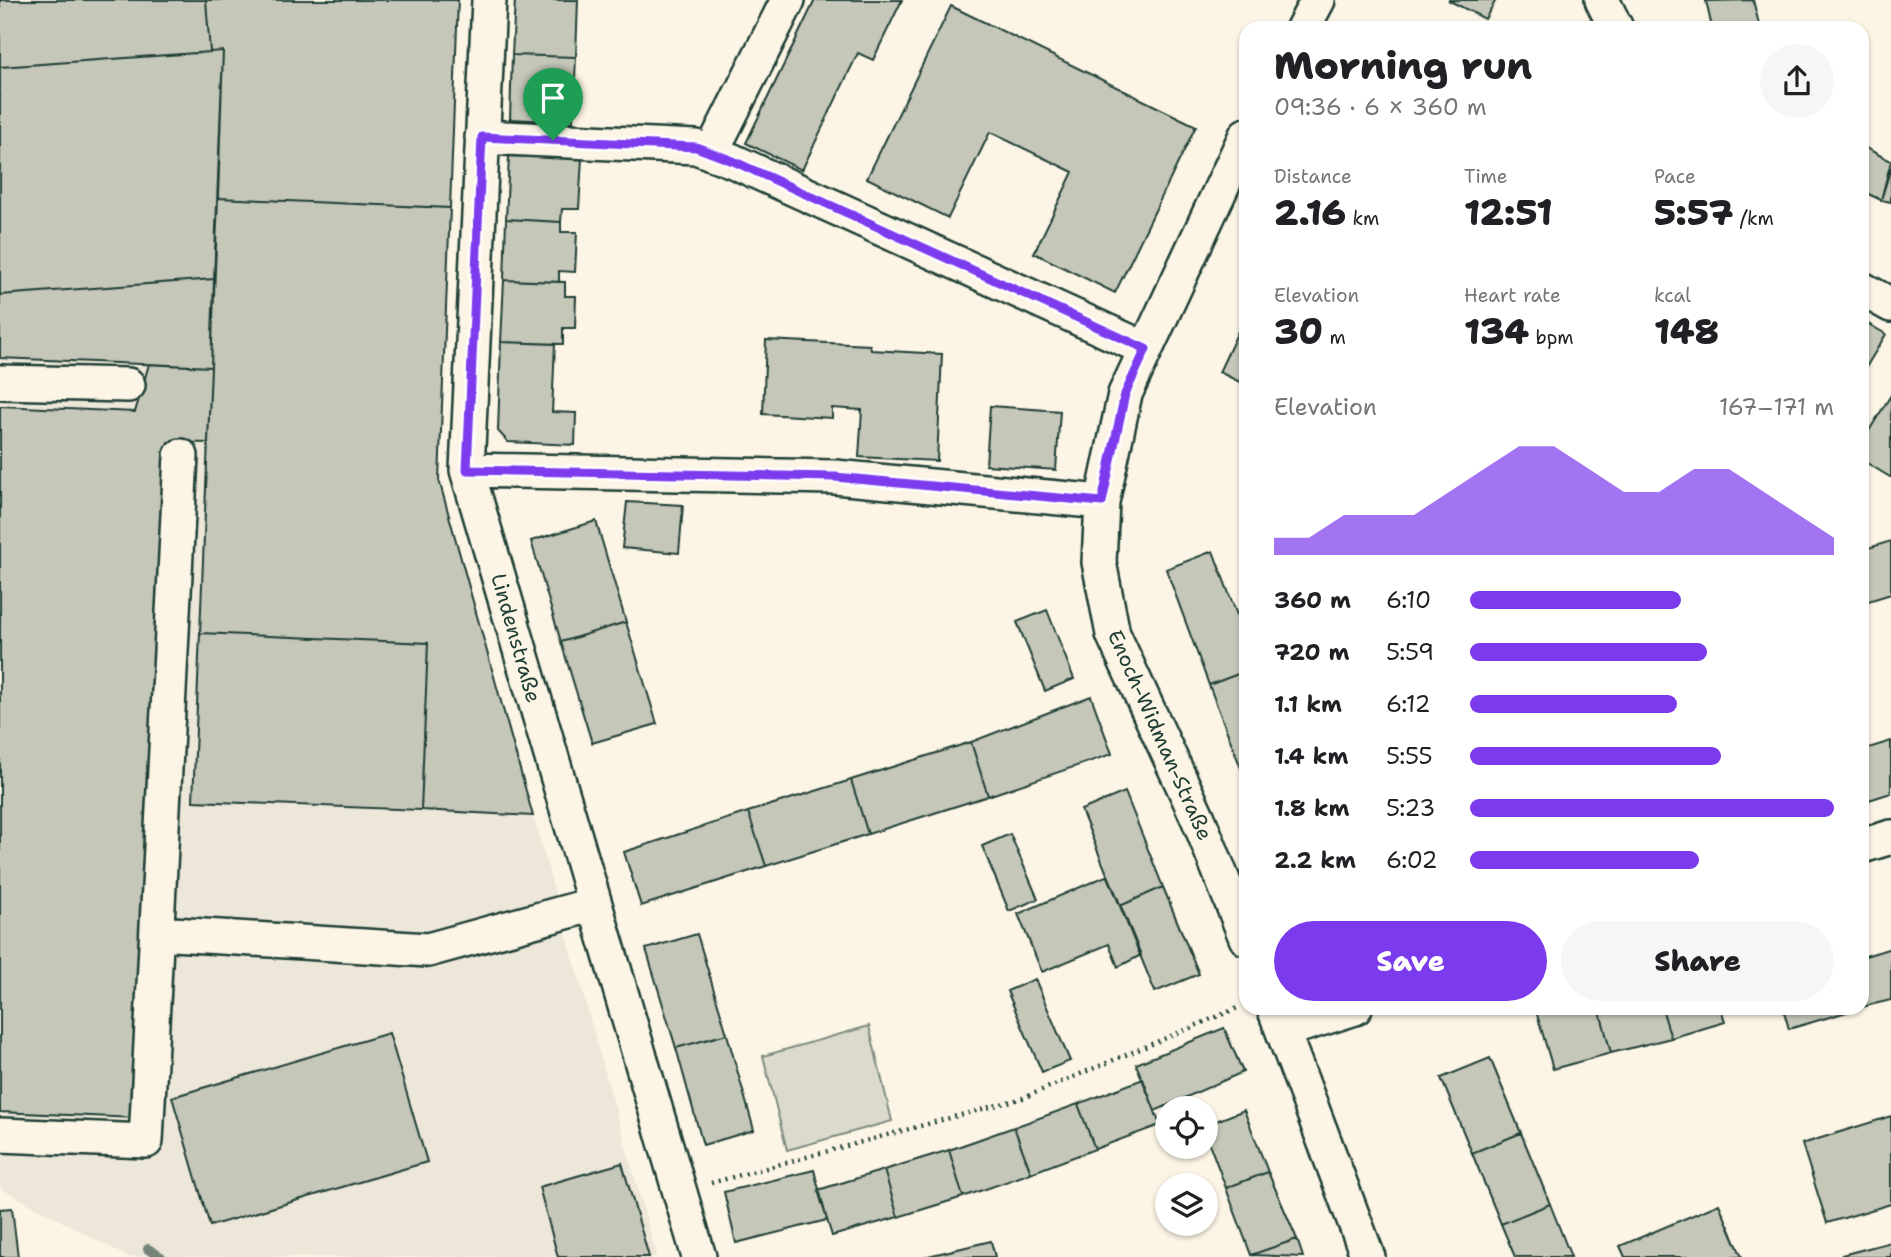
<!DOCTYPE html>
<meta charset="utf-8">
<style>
:root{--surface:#fff;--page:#f6f6f6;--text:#202124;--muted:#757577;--accent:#7c3aed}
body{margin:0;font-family:"Shantell Sans",sans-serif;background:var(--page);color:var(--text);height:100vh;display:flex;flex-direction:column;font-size:26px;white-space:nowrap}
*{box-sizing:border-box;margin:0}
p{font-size:23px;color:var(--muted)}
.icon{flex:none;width:38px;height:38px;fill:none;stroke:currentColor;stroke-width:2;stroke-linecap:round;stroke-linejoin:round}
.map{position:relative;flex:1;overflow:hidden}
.panel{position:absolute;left:1239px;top:21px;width:630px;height:994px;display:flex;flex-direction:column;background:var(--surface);border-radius:21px;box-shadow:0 2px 5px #0004}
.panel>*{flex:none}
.tools{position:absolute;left:1155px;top:1096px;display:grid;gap:14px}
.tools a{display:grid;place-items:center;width:63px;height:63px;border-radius:50%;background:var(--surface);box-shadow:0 2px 5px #0004;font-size:35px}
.pin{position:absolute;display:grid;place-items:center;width:60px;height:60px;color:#fff;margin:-72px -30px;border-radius:50% 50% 50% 0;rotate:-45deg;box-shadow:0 0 7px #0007}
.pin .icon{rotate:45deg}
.round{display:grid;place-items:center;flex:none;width:74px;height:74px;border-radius:37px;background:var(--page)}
.summary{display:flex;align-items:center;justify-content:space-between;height:119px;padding:0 35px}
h1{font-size:38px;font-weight:800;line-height:52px}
.stats{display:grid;grid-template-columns:repeat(3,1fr);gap:10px;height:119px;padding:7px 35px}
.stats div{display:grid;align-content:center}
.stats b{font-size:35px;font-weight:800}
.stats small{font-size:19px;font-weight:400}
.stats p{font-size:19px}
.chart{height:196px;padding:14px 35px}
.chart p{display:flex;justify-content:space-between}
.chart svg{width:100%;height:126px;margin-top:7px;fill:var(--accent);opacity:.7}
.button{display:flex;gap:14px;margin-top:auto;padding:14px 35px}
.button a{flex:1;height:80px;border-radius:42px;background:var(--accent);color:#fff;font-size:28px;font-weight:800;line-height:80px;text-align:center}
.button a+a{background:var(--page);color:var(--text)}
ul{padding:0 35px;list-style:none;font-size:23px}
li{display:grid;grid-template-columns:112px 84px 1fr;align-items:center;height:52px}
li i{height:18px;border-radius:9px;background:var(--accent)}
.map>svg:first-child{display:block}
</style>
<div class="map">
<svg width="1891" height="1257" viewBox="0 0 1891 1257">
<rect width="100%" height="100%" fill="#fcf5e5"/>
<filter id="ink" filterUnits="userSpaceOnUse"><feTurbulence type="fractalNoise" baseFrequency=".0143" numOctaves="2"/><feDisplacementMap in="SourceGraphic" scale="14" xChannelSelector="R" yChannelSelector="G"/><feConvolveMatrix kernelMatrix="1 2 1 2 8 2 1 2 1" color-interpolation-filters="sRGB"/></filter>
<g filter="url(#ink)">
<path fill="#ece7d8" d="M0 0H458L439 480 657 1257H128L0 1188Z"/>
<path fill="#dcdacc" stroke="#7e8c80" stroke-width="2" d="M869 1026 892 1121 787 1150 763 1056Z"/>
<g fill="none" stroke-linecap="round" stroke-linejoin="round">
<path stroke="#758479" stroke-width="10" d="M148 1249 161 1257"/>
</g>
<path fill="#c5c7b9" stroke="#1f3d34" stroke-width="2" d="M0 0H206L210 52 0 67Z
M206 0H458L450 208 218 198 223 51 210 52Z
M515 0H578L576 57 512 55Z
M815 0H902L873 60 858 53 802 170 746 143Z
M1448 0H1496L1485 19Z
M1753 0 1760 28H1712L1706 1Z
M951 6 1196 126 1115 293 1034 253 1073 172 990 132 948 218 867 178Z
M223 51 214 279 0 295V67Z
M512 55 576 57 573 122 510 119Z
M1862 146 1891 161 1881 200 1862 191Z
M509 156 582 158 579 209H562L561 222 506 219Z
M1891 167V202L1881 200Z
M218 198 450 208 439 480 533 816 421 810 428 643 200 633Z
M506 219 561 222V232H577L575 272 559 271V282L504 280Z
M214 279 211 367 0 358V295Z
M504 280 565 282V296H576L575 328H563V344L501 342Z
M1863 321 1886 334 1862 374V324Z
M1241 325 1246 327V385L1219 372Z
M766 340 870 345 871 350 942 354 937 461 859 457 862 410 832 408V418L763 414Z
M501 342 555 344 552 412 576 413 575 445 508 442 498 431Z
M149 364 211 367 208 443 168 442 136 1118 0 1112V406L135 412Z
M1891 395V477H1890L1862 460V442Z
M990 406 1060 411 1056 470 986 465Z
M627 502 683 505 679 553 622 548Z
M596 521 626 622 561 642 531 541Z
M1891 541V594L1862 603V550Z
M1213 551 1246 639V671L1209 685 1166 569Z
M1047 610 1074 679 1045 691 1017 622Z
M626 622 657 724 592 743 561 642Z
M200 633 428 643 421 810 193 801Z
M1246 671V781L1209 685Z
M1091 696 1112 754 988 796 971 742Z
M1891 741V793L1869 800 1862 777V750Z
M971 742 988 796 868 834 851 780Z
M1862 777 1869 800 1862 802Z
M851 780 868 834 766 866 748 812Z
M1125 792 1163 887 1120 906 1081 810Z
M748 812 766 866 641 906 624 852Z
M1010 834 1038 899 1009 911 982 846Z
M1108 875 1141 955 1118 967 1109 944 1042 972 1018 914Z
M1163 887 1199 974 1155 992 1120 906Z
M697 934 727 1034 676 1048 646 949Z
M1891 948V1000L1862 1007V957Z
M1035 979 1070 1061 1042 1072 1007 991Z
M1546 1008H1599L1611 1053 1553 1069 1536 1011Z
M1599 1008H1662L1671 1038 1611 1053Z
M1662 1008H1721L1725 1022 1671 1038Z
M1783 1008H1857V1009L1789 1029Z
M1224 1028 1243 1072 1155 1111 1136 1064Z
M389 1033 427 1162 210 1226 172 1097Z
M727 1034 754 1130 703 1145 676 1048Z
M1490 1058 1521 1133 1472 1153 1441 1078Z
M1143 1079 1160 1125 1095 1149 1078 1104Z
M1078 1104 1095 1149 1031 1173 1014 1127Z
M1244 1110 1268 1172 1226 1188 1206 1135V1125Z
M1891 1116V1204L1827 1223 1802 1144Z
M1014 1127 1031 1173 963 1197 949 1150Z
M1521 1133 1550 1204 1501 1224 1472 1153Z
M949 1150 963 1197 898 1217 884 1170Z
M622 1163 649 1257H558L539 1187Z
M814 1170 827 1220 736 1243 724 1192Z
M884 1170 898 1217 832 1236 818 1190Z
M1268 1172 1297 1239 1251 1255 1226 1188Z
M1550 1204 1571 1257H1515L1501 1224Z
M1719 1204 1742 1257H1625L1620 1246Z
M12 1208 18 1257H0V1209Z
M1297 1239 1303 1257 1251 1255Z
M991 1241 995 1257H924Z
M1891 1242V1257H1843L1842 1255Z"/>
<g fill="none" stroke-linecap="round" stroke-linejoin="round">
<g stroke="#1f3d34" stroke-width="38">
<path id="minor" d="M489 0 467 470 699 1257
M1602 0 1616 28
M1303 28 1318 0
M1246 135 1125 394 1102 502 1099 562 1113 634 1198 818 1246 938
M482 137 696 147 733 161 1146 349
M711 153 788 0
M1862 289 1891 305
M0 382 128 385
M467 470 835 477 1102 502
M1862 846 1891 837
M157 933 428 950 595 904
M1274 1008 1368 1257
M1283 1031 1355 1008
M0 1135 146 1141 181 456"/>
</g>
<path stroke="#1f3d34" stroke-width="4.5" stroke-dasharray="2 5" stroke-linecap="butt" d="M711 1183 1023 1098 1240 1007"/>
<use href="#minor" stroke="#fcf5e5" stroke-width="33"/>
</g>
</g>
<g fill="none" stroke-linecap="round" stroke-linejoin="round" filter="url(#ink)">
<g stroke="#fff" stroke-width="14">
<path id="route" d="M482 137 696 147 733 161 1146 349 1125 394 1102 502 835 477 467 470Z"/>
</g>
<use href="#route" stroke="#7c3aed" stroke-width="9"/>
</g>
<g text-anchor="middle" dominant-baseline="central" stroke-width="6" stroke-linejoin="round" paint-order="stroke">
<g font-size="21" fill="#1f3d34" stroke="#fcf5e5">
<text transform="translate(516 638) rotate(74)">Lindenstraße</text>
<text transform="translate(1160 735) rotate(66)">Enoch-Widman-Straße</text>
</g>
</g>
</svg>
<div class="tools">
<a><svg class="icon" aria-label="locate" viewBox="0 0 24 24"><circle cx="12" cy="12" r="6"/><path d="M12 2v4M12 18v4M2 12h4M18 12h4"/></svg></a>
<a><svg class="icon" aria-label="layers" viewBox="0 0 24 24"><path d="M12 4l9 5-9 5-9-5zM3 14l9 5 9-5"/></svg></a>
</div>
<div class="pin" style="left:553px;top:140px;background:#1e9e55"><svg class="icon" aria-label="arrive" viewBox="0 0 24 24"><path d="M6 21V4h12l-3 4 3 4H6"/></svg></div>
<section class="panel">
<div class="summary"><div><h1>Morning run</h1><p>09:36 · 6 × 360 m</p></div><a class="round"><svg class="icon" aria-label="share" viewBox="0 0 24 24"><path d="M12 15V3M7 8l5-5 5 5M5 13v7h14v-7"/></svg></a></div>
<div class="stats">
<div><p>Distance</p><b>2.16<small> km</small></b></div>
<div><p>Time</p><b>12:51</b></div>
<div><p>Pace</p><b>5:57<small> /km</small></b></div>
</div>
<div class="stats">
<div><p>Elevation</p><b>30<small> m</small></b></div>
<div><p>Heart rate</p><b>134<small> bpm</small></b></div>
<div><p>kcal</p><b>148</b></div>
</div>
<div class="chart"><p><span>Elevation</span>167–171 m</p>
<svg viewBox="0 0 160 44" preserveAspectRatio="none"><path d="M0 44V38L10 38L20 30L30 30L40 30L50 22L60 14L70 6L80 6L90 14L100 22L110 22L120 14L130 14L140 22L150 30L160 38V44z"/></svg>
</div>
<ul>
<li><b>360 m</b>6:10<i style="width:58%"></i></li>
<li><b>720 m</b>5:59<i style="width:65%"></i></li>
<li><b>1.1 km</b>6:12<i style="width:57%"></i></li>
<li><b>1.4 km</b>5:55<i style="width:69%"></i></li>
<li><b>1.8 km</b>5:23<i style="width:100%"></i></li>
<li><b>2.2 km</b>6:02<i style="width:63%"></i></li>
</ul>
<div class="button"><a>Save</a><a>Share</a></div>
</section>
</div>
